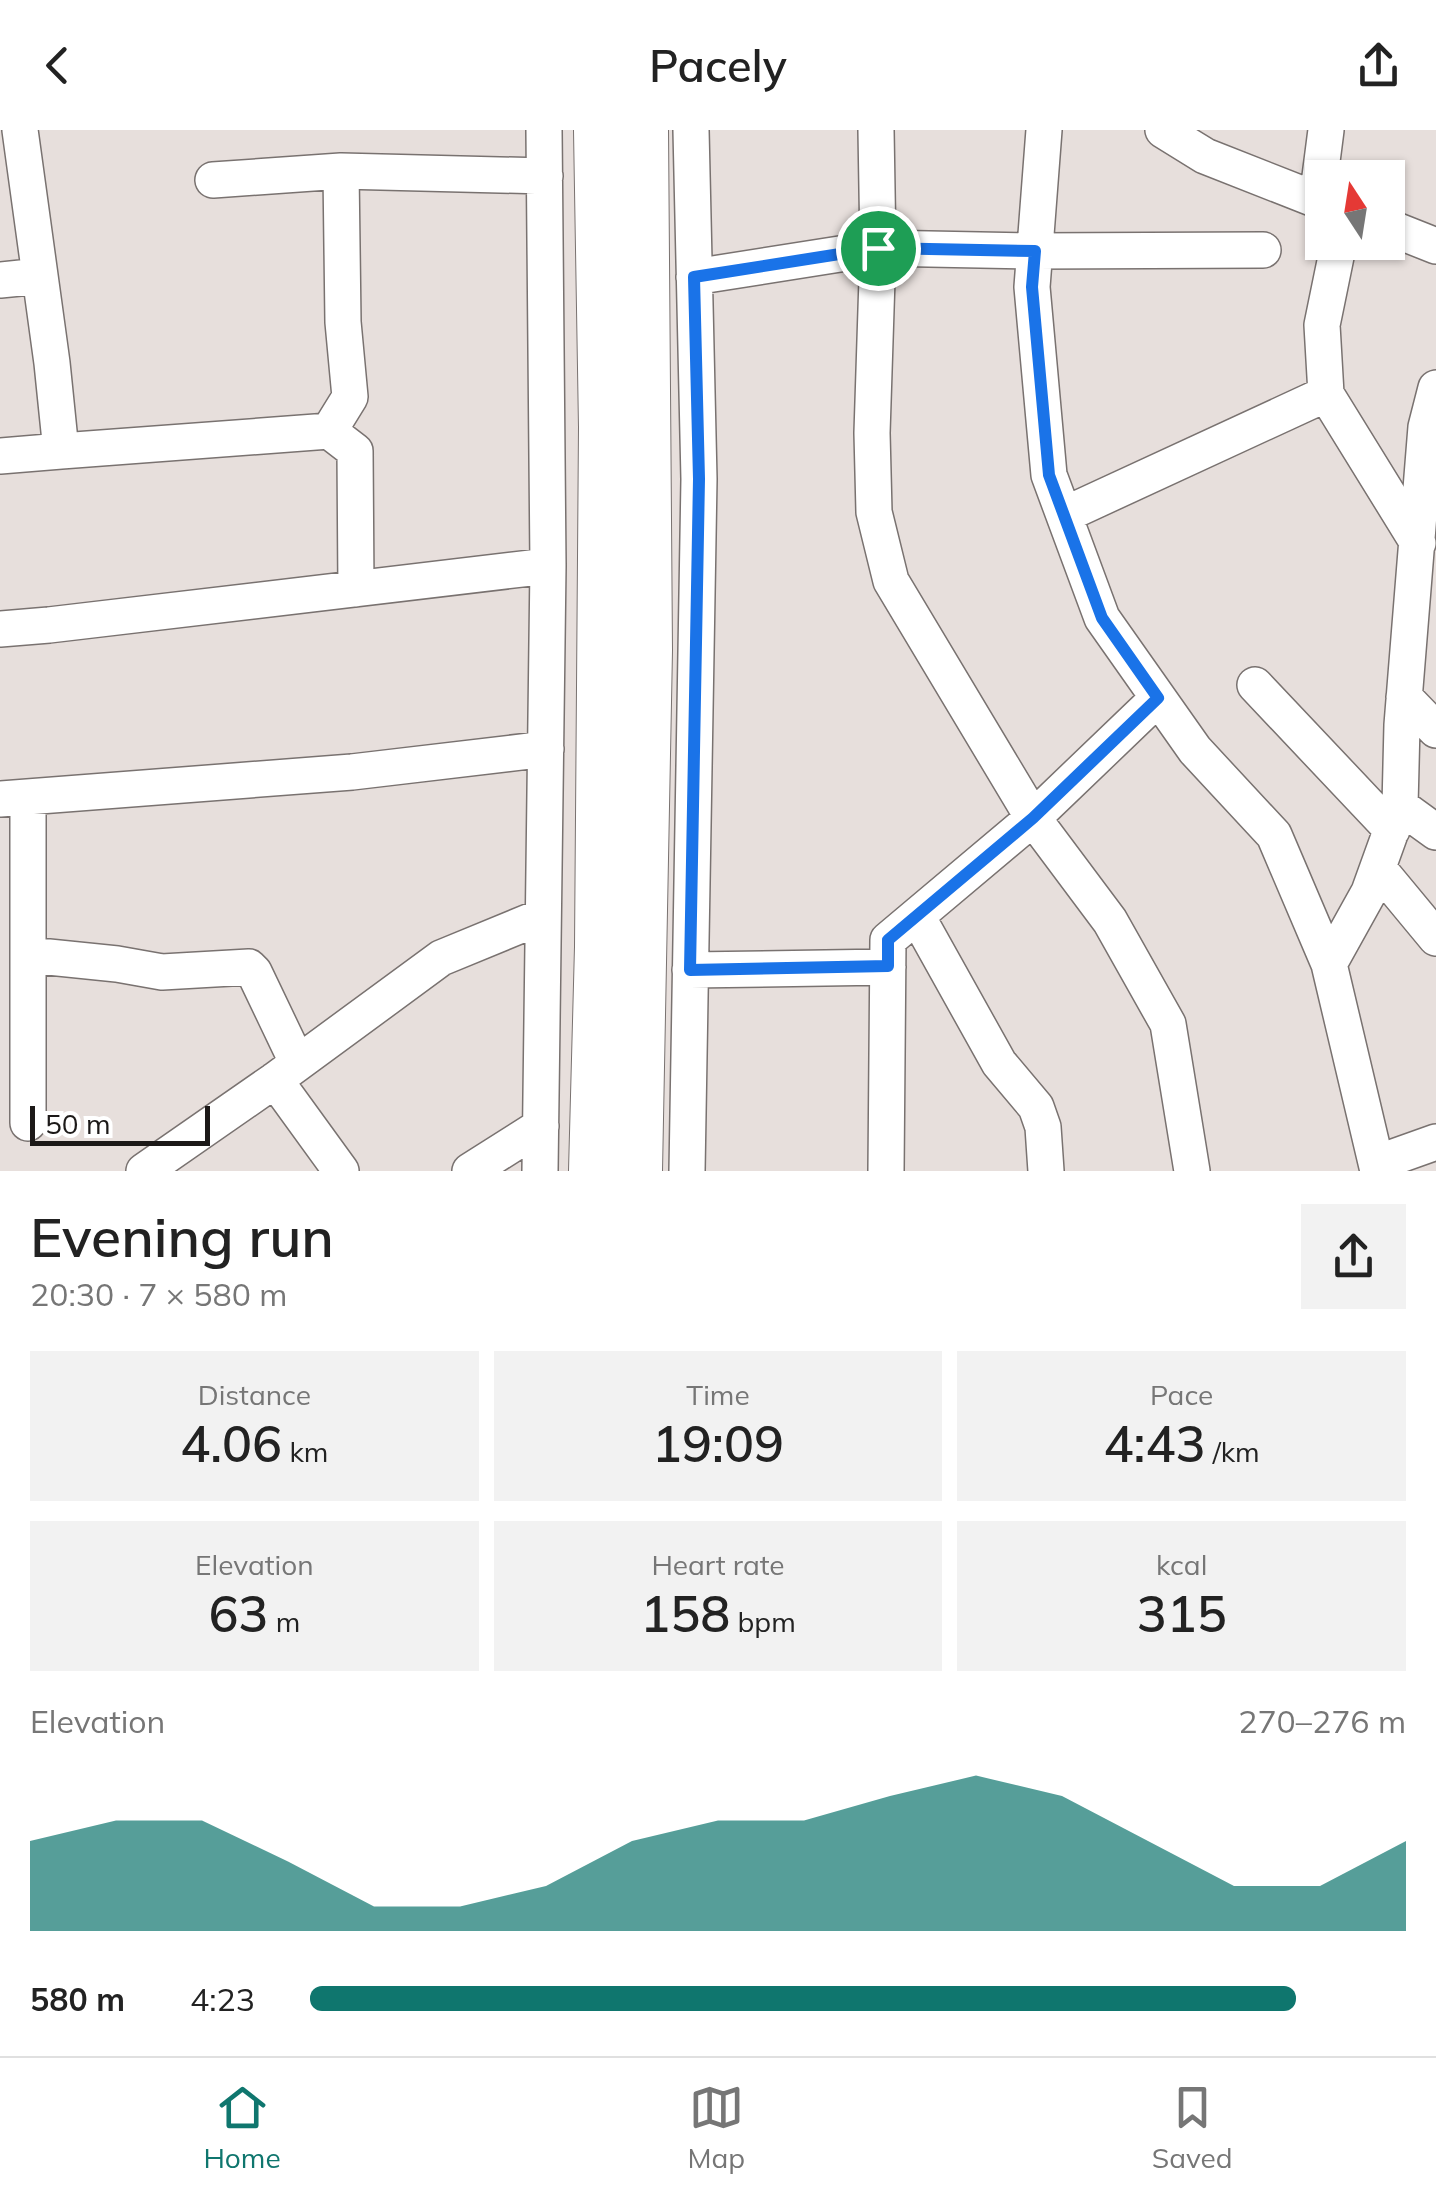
<!DOCTYPE html>
<meta charset="utf-8">
<style>
:root{--surface:#fff;--page:#f2f2f2;--text:#222;--muted:#767676;--line:#e0e0e0;--accent:#0f766e}
body{margin:0;font-family:Mulish,sans-serif;background:var(--page);color:var(--text);height:100vh;display:flex;flex-direction:column;font-size:38px;white-space:nowrap}
*{box-sizing:border-box;margin:0}
p{font-size:32px;color:var(--muted)}
.icon{flex:none;width:55px;height:55px;fill:none;stroke:currentColor;stroke-width:2;stroke-linecap:round;stroke-linejoin:round}
.map{position:relative;height:1041px;overflow:hidden}
.drawer{display:flex;flex-direction:column;background:var(--surface);flex:1}
.drawer>*{flex:none}
.needle{width:65px;rotate:348deg}
.tools{position:absolute;left:1305px;top:30px;display:grid;gap:20px}
.tools a{display:grid;place-items:center;width:100px;height:100px;border-radius:0px;background:var(--surface);box-shadow:0 2px 8px #0004;font-size:50px}
.scale{position:absolute;left:30px;bottom:25px;width:180px;box-sizing:border-box;padding-left:10px;border:5px solid #1c1918;border-top:0;font-size:28px;line-height:35px;white-space:nowrap;color:#1c1918;-webkit-text-stroke:8px #fff;paint-order:stroke}
.pin{position:absolute;display:grid;place-items:center;width:85px;height:85px;color:#fff;margin:-42px;border:5px solid #fff;border-radius:50%;box-shadow:0 2px 10px #0007}
.round{display:grid;place-items:center;flex:none;width:105px;height:105px;border-radius:0px;background:var(--page)}
.overview{display:flex;align-items:center;justify-content:space-between;height:170px;padding:0 30px}
h1{font-size:55px;font-weight:600;line-height:75px}
.stats{display:grid;grid-template-columns:repeat(3,1fr);gap:15px;height:170px;padding:10px 30px}
.stats div{display:grid;align-content:center;border-radius:0px;background:var(--page);text-align:center}
.stats b{font-size:50px;font-weight:600}
.stats small{font-size:28px;font-weight:400}
.stats p{font-size:28px}
.chart{height:280px;padding:20px 30px}
.chart p{display:flex;justify-content:space-between}
.chart svg{width:100%;height:180px;margin-top:10px;fill:var(--accent);opacity:.7}
ul{padding:0 30px;list-style:none;font-size:32px}
li{display:grid;grid-template-columns:160px 120px 1fr;align-items:center;height:75px}
li i{height:25px;border-radius:12px;background:var(--accent)}
header{display:flex;justify-content:space-between;align-items:center;height:130px;padding:0 30px;background:var(--surface);font-size:45px;font-weight:600}
.tab-bar{display:flex;justify-content:space-around;align-items:center;height:140px;border-top:2px solid var(--line);background:var(--surface);font-size:28px;color:var(--muted)}
.tab-bar a{display:grid;justify-items:center;gap:5px}
.tab-bar .active{color:var(--accent)}
.map>svg:first-child{display:block}
</style>
<header><svg class="icon" aria-label="back" viewBox="0 0 24 24"><path d="M15 5l-7 7 7 7"/></svg>Pacely<svg class="icon" aria-label="share" viewBox="0 0 24 24"><path d="M12 15V3M7 8l5-5 5 5M5 13v7h14v-7"/></svg></header>
<div class="map">
<svg width="1436" height="1041" viewBox="0 0 1436 1041">
<rect width="100%" height="100%" fill="#e7dfdc"/>
<g fill="none" stroke-linecap="round" stroke-linejoin="round">
<g stroke="#797270" stroke-width="38">
<path id="minor" d="M20 0 52 233 61 321 329 301 350 267 343 192 341 41 545 46
M876 0 878 118 872 303 874 382 891 451 1033 688 1110 791 1168 894 1192 1041
M1044 0 1032 157 1049 345 1102 488 1195 620 1274 705 1329 834 1378 1041
M1163 0 1205 26 1322 72
M213 50 341 41
M1317 70 1326 0
M1388 97 1436 116
M1339 112 1322 195 1326 264 1418 413
M694 147 878 118 1035 121 1263 120
M0 150 40 146
M329 301 355 321 356 459
M0 326 61 321
M1064 385 1326 264
M0 499 49 495 548 436
M1255 555 1392 700
M1404 567 1436 600
M0 669 352 642 546 619
M1400 676 1436 702
M1378 738 1436 808
M917 786 999 933 1036 977 1043 997 1046 1041
M29 825 117 834 162 842 249 837 254 842 297 932
M1329 834 1369 762 1400 676 1402 595 1426 297 1436 258
M690 840 888 837
M275 950 341 1041
M28 993V667
M1377 1033 1436 1012
M144 1041 275 950 441 828 543 786
M470 1041 541 996
M540 1041 548 436 544 0
M687 1041 699 349 691 0
M886 1041 888 810 1033 688 1158 568"/>
</g>
<g stroke="#797270" stroke-width="52">
<path id="highway" d="M594 1041 600 817 604 297 599 0
M637 1041 647 520 643 0"/>
</g>
<use href="#minor" stroke="#fff" stroke-width="35"/>
<use href="#highway" stroke="#fff" stroke-width="50"/>
</g>
<g fill="none" stroke-linecap="round" stroke-linejoin="round">
<g stroke="#fff" stroke-width="20">
<path id="route" d="M878 118 1035 121 1032 157 1049 345 1102 488 1158 568 1033 688 888 810V836L690 840 699 349 694 147Z"/>
</g>
<use href="#route" stroke="#1a73e8" stroke-width="12"/>
</g>
</svg>
<div class="tools">
<a><svg class="needle" viewBox="-14 -14 28 28"><path d="M0-13l5 13h-10z" fill="#e53935"/><path d="M0 13l5-13h-10z" fill="#767676"/></svg></a>
</div>
<div class="scale">50 m</div>
<div class="pin" style="left:878px;top:118px;background:#1e9e55"><svg class="icon" aria-label="arrive" viewBox="0 0 24 24"><path d="M6 21V4h12l-3 4 3 4H6"/></svg></div>
</div>
<section class="drawer">
<div class="overview"><div><h1>Evening run</h1><p>20:30 · 7 × 580 m</p></div><a class="round"><svg class="icon" aria-label="share" viewBox="0 0 24 24"><path d="M12 15V3M7 8l5-5 5 5M5 13v7h14v-7"/></svg></a></div>
<div class="stats">
<div><p>Distance</p><b>4.06<small> km</small></b></div>
<div><p>Time</p><b>19:09</b></div>
<div><p>Pace</p><b>4:43<small> /km</small></b></div>
</div>
<div class="stats">
<div><p>Elevation</p><b>63<small> m</small></b></div>
<div><p>Heart rate</p><b>158<small> bpm</small></b></div>
<div><p>kcal</p><b>315</b></div>
</div>
<div class="chart"><p><span>Elevation</span>270–276 m</p>
<svg viewBox="0 0 160 44" preserveAspectRatio="none"><path d="M0 44V22L10 17L20 17L30 27L40 38L50 38L60 33L70 22L80 17L90 17L100 11L110 6L120 11L130 22L140 33L150 33L160 22V44z"/></svg>
</div>
<ul>
<li><b>580 m</b>4:23<i style="width:90%"></i></li>
</ul>
</section>
<nav class="tab-bar">
<a class="active"><svg class="icon" aria-label="home" viewBox="0 0 24 24"><path d="M3 11l9-7 9 7M6 9v11h12V9"/></svg>Home</a>
<a><svg class="icon" aria-label="map" viewBox="0 0 24 24"><path d="M3 6l6-2 6 2 6-2v14l-6 2-6-2-6 2zM9 4v14M15 6v14"/></svg>Map</a>
<a><svg class="icon" aria-label="saved" viewBox="0 0 24 24"><path d="M7 4h10v16l-5-4-5 4z"/></svg>Saved</a>
</nav>
